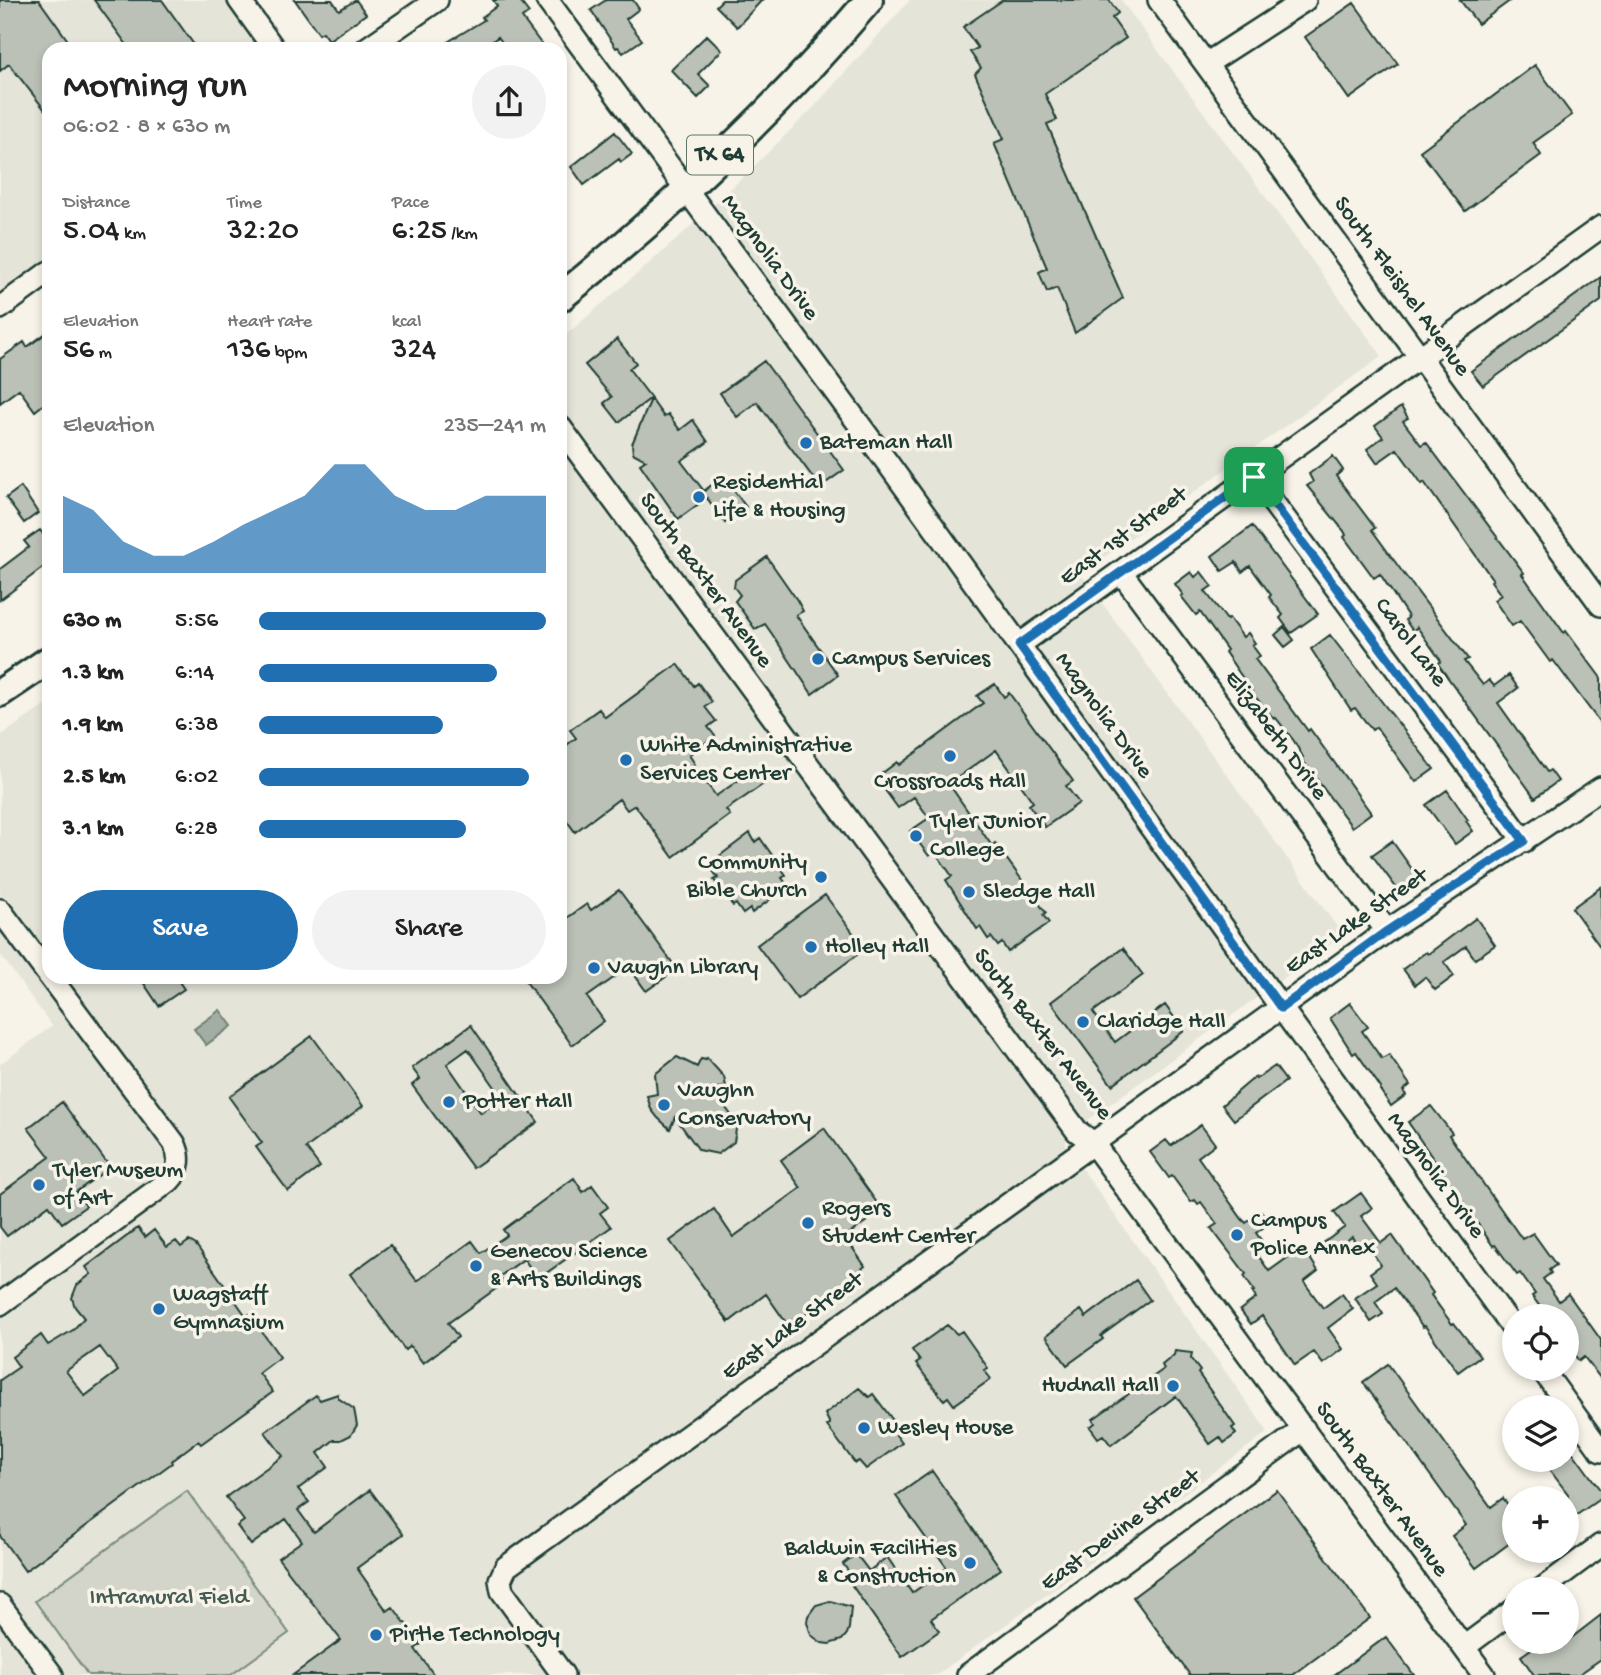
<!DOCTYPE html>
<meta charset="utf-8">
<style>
:root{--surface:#fff;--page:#f2f2f2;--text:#222;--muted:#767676;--accent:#1f6fb2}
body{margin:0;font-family:"Gochi Hand",sans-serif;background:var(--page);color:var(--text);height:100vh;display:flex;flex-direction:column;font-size:26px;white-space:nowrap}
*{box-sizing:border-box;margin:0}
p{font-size:23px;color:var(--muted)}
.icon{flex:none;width:38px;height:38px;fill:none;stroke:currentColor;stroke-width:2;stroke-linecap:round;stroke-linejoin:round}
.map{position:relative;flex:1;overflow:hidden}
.drawer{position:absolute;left:42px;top:42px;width:525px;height:942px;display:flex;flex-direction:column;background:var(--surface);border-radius:21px;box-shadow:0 4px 10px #0003}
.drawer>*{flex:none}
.tools{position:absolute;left:1502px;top:1304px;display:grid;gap:14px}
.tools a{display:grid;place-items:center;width:77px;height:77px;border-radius:50%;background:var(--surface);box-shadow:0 4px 10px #0003;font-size:35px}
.pin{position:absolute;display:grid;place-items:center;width:60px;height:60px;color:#fff;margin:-30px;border-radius:14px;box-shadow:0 4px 10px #0006}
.round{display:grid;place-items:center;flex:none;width:74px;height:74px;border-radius:37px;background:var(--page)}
.overview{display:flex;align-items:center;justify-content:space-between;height:119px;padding:0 21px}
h1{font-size:38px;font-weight:600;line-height:52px}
.metrics{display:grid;grid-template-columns:repeat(3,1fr);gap:10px;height:119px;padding:7px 21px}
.metrics div{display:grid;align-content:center}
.metrics b{font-size:30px;font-weight:600}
.metrics small{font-size:19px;font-weight:400}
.metrics p{font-size:19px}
.chart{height:196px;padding:14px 21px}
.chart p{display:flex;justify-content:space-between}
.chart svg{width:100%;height:126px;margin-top:7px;fill:var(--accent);opacity:.7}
.primary-button{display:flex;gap:14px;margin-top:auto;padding:14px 21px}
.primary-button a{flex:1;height:80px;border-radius:42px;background:var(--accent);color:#fff;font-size:28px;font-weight:600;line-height:80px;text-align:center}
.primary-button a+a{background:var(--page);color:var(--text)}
ul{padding:0 21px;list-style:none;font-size:23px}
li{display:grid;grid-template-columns:112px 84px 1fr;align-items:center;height:52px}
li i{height:18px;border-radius:9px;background:var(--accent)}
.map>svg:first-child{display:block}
</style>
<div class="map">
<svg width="1601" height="1675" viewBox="0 0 1601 1675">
<rect width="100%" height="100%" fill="#f7f3e8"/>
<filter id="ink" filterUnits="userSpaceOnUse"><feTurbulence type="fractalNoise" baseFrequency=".0143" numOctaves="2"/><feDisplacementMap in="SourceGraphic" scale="14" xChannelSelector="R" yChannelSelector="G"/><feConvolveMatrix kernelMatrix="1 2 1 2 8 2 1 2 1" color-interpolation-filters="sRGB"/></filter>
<g filter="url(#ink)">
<path fill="#e5e4d9" d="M0 0H225L260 49H49V260L0 295Z
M910 0H1121L1382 356 1081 574 1343 935 1066 1136V1146L1268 1432 937 1675H0V1064L52 1026 0 954V736L49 703V976H560V340L675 241 741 179 814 107Z"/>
<path fill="#d3d5ca" stroke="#79897f" stroke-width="2" d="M187 1491 289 1633 231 1675H88L35 1601Z"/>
<path fill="#a4ada3" stroke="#6f8077" stroke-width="2" d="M220 1010 232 1026 206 1045 194 1029Z"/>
<path fill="#bbc1b6" stroke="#1f3d34" stroke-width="2" fill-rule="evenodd" d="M0 0H39L74 49H49V115L9 64 0 71Z
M94 0H162L197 49H130Z
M295 0H332L339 10 356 0 366 14 329 40 323 32 319 34Z
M493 0H519L529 13 522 18 545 49H507L498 37 481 49H436L484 20 482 17 497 6Z
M606 0H633L639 9 626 19 642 40 623 53 618 47 616 48 591 10Z
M722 0H762L737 27 716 6Z
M1003 0H1109L1118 13 1112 18 1126 38 1045 94 1057 120 1047 124 1123 298 1075 333 1057 288 1047 292 1039 272 1047 268 994 143 1004 139 975 74 981 68 970 52 978 48 963 27Z
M1460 0H1511L1478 24Z
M1354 3 1398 64 1349 99 1305 37Z
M707 35 722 50 698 74 710 86 698 98 671 70Z
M1535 65 1572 115 1533 143 1541 155 1465 211 1420 151Z
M615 132 632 154 621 162 619 159 584 185 571 167Z
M1601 277V301L1483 386 1471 371Z
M49 331V400L35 411 19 389 0 403V359L24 342 27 347Z
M617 339 636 363 629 369 651 398 619 422 604 403 612 397 585 365Z
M764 361 844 470 820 487 757 402 737 417 720 393Z
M651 399 664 417 668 414 680 430 693 420 708 442 681 461 704 491 723 476 746 507 725 523 707 498 678 519 640 464 646 460 633 453 632 444Z
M1401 407 1408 418 1403 421 1421 445 1426 442 1524 573 1522 574 1564 633 1566 631 1601 678V724L1553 660 1550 662 1520 621 1512 626 1494 600 1501 595 1491 581 1493 580 1424 482 1422 484 1397 449 1377 463 1367 449 1383 437 1375 426Z
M1333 456 1343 470 1336 476 1375 528 1372 530 1401 570 1468 659 1464 661 1483 685 1489 680 1494 686 1509 675 1518 688 1498 703 1547 772 1550 770 1558 781 1535 798 1438 664 1441 661 1417 627 1413 631 1405 620 1408 618 1407 615 1380 574 1374 578 1344 537 1346 535 1344 531 1307 486 1313 482 1309 474Z
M21 487 38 513 24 523 6 498Z
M1252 526 1318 614 1291 633 1280 618 1283 615 1269 597 1271 595 1250 566 1242 572 1236 562 1222 571 1212 556Z
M40 530 49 542V563L0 600V569L29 547 24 541Z
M767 557 797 600 803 611 796 615 838 675 812 694 772 634 765 624 755 629 735 601 740 595 734 587 735 580Z
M1191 572 1195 577 1201 572 1212 586 1205 591 1227 620 1229 618 1243 637 1248 633 1255 643 1252 645 1260 656 1255 659 1308 731 1310 729 1371 813 1352 827 1301 758 1303 757 1294 741 1276 718 1274 719 1257 699 1225 652 1227 650 1200 612 1196 615 1181 596 1183 595 1175 584Z
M1284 627 1294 640 1285 647 1275 635Z
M1330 635 1434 769 1416 782 1376 727 1372 730 1355 708 1351 710 1311 649Z
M678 664 694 686 698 683 712 702 705 707 716 721 708 727 715 736 689 755 695 764 693 765 716 796 755 769 765 783 726 810 730 815 673 857 635 805 627 810 619 799 575 832 560 811V750L576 738 570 730 599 709 605 717Z
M995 684 1004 697 1009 693 1073 781 1066 786 1079 803 1045 827 1029 805 1033 802 996 750 949 784 992 846 995 843 1046 913 1043 915 1049 923 1008 952 1002 943 998 946 991 937 988 939 980 927 977 929 946 880 952 876 935 852 929 856 910 831 929 818 914 797 898 808 876 778 897 762 899 765 983 703 977 696Z
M1447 790 1468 820 1466 821 1473 831 1455 844 1426 805Z
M750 833 755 842 760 838 786 875 782 878 788 886 752 913 750 909 743 914 736 904 733 906 714 880 718 878 710 867 716 862 714 860Z
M1392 841 1417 876 1398 890 1372 855Z
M1601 887V948L1572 908Z
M619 890 677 969 646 991 629 967 587 997 604 1021 572 1045 522 976H560V923L587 904 591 910Z
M825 895 865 949 797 999 757 945Z
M1476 918 1495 945 1475 959 1466 946 1444 962 1454 976 1435 990 1425 977 1415 985 1403 969 1426 952 1428 954Z
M1123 948 1143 975 1093 1012 1115 1042 1165 1005 1184 1031 1112 1085 1051 1002Z
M139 976H175L184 989 159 1006Z
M1350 1003 1368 1027 1362 1031 1382 1059 1389 1055 1410 1085 1403 1091 1406 1095 1391 1106 1380 1090 1381 1088 1356 1052 1353 1054 1330 1018Z
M471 1025 538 1122 473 1168 412 1085 420 1079 412 1068ZM468 1049 502 1097 481 1113 447 1064Z
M312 1036 363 1106 306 1148 320 1167 288 1191 256 1147 262 1143 229 1097Z
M677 1057 697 1067 701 1059 706 1060 707 1058 724 1077 726 1087 712 1089 737 1123 734 1142 718 1154 699 1150 675 1117 670 1129 658 1118 651 1109 647 1096 657 1094 655 1074Z
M1275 1066 1286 1081 1234 1120 1222 1105 1255 1077 1256 1079Z
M62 1102 110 1167 76 1192 86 1206 62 1223 49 1205 7 1236 0 1227V1194L50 1157 28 1128Z
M1431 1106 1452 1133 1449 1135 1522 1239 1533 1233 1556 1265 1549 1270 1551 1273 1543 1279 1559 1301 1568 1294 1601 1340V1379L1584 1357 1579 1361 1566 1344V1316H1547L1532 1296 1535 1294 1520 1273 1517 1275 1495 1245 1493 1246 1408 1122Z
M1201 1125 1215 1144 1198 1157 1242 1219 1246 1223 1261 1212 1269 1223 1256 1233 1264 1244 1255 1251 1269 1271 1301 1248 1303 1251 1305 1250 1318 1271 1304 1282 1323 1308 1342 1294 1353 1309 1328 1328 1343 1349 1323 1364 1314 1352 1295 1365 1262 1316 1251 1324 1240 1310 1256 1298 1252 1292 1254 1291 1244 1276 1246 1274 1211 1228 1217 1224 1201 1202 1198 1204 1195 1200 1191 1202 1172 1176 1169 1178 1150 1152 1166 1140 1171 1146Z
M824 1128 882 1210 845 1237 865 1266 854 1275 856 1278 802 1317 800 1315 787 1324 766 1294 729 1322 670 1241 714 1209 733 1237 801 1188 781 1160Z
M574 1178 583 1192 592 1185 608 1207 600 1213 611 1227 538 1279 524 1259 499 1277 504 1283 448 1323 458 1337 423 1363 410 1346 405 1350 350 1274 390 1245 417 1281 472 1241 481 1253 507 1235 503 1230Z
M1361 1193 1372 1208 1361 1216 1381 1243 1392 1235 1433 1293 1431 1295 1452 1324 1454 1323 1480 1356 1458 1372 1425 1326 1423 1327 1394 1288 1375 1302 1383 1314 1371 1322 1355 1298 1377 1283 1370 1273 1381 1265 1364 1241 1357 1245 1352 1237 1328 1253 1322 1244 1345 1227 1334 1212Z
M138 1228 145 1237 154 1230 167 1247 176 1241 181 1247 189 1241 196 1245 246 1316 249 1314 280 1357 259 1373 273 1392 201 1444 198 1441 171 1461 172 1463 25 1571 0 1536V1380L19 1367 12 1357 41 1335 48 1345 73 1330 84 1318 75 1307 72 1298 77 1285 91 1274 86 1267ZM100 1347 118 1371 85 1396 66 1371Z
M1136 1280 1150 1300 1101 1336 1103 1339 1067 1365 1046 1336 1081 1310 1086 1317Z
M947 1325 957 1334 962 1331 988 1368 984 1370 991 1379 954 1405 948 1397 944 1400 916 1364 920 1361 912 1350Z
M1175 1351 1192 1353 1191 1359 1200 1371 1198 1373 1235 1426 1232 1428 1236 1434 1224 1443 1220 1437 1210 1444 1176 1396 1111 1445 1103 1435 1098 1438 1090 1427 1095 1423 1093 1419 1164 1369 1162 1365 1174 1355Z
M1388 1364 1491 1507 1503 1498 1514 1513V1540L1476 1568 1452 1536 1466 1525 1363 1382Z
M859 1388 869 1397 873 1394 901 1431 896 1435 902 1443 866 1469 859 1461 855 1463 827 1426 830 1424 825 1414Z
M338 1394V1398L354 1409 357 1425 351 1435 341 1440H334L318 1453 328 1467 298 1489 309 1502 298 1510 314 1532 370 1490 403 1534 357 1568 387 1611 393 1607 421 1644 415 1649 434 1675H293L341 1640 278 1558 302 1541 286 1519 251 1545 237 1526 244 1521 226 1497 283 1456 265 1432 316 1395 320 1400Z
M1566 1443 1601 1491V1498L1571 1519 1566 1513 1568 1494 1542 1460H1566Z
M932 1471 1001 1569 931 1619 939 1631 902 1657 851 1584 855 1580 843 1564 856 1554 869 1571 887 1557 912 1593 947 1568 896 1496Z
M1277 1490 1370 1618 1293 1675H1190L1133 1597Z
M830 1601 851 1607 849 1628 847 1634 842 1640 829 1644 822 1643 811 1635 807 1622 808 1616 816 1605Z
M1601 1615V1659L1578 1675H1534L1521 1656 1541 1642H1566Z
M1386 1637 1414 1675H1334Z"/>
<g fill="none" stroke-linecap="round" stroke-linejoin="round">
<g stroke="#1f3d34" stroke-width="26">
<path id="minor" d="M239 0 274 49
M547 0 889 465 1514 1330
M1159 0 1601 605
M366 49 437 0
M1206 64 1305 0
M0 308 49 272
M560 427 1077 1131 1092 1142 1484 1675
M1254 477 1524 841
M1121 572 1387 931
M1019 645 1601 227
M0 910 174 1143C181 1156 180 1170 169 1181L0 1304
M1541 1368 1601 1451
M1542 1589 1601 1545
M0 1605 52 1675
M1464 1647 1514 1610
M563 1675 502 1591 500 1580 506 1567 1387 931 1601 788
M968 1675 1304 1429"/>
</g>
<g stroke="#1f3d34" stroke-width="32">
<path id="major" d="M560 298C670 209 777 109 869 0
M0 693 49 660"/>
</g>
<use href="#minor" stroke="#f7f3e8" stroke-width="21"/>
<use href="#major" stroke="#f7f3e8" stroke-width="26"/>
</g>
</g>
<g fill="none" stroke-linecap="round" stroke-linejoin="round" filter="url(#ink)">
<g stroke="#fff" stroke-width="14">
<path id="route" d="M1254 477 1524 841 1387 931 1281 1008 1019 645Z"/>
</g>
<use href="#route" stroke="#1f6fb2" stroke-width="9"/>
</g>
<g fill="#1f6fb2" stroke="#f7f3e8" stroke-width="2.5">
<circle cx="806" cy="443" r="7"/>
<circle cx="699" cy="497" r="7"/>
<circle cx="818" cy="659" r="7"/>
<circle cx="950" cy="756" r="7"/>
<circle cx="626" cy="760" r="7"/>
<circle cx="916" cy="836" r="7"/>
<circle cx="821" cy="877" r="7"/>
<circle cx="969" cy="892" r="7"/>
<circle cx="811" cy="947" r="7"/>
<circle cx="594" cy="968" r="7"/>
<circle cx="1083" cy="1022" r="7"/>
<circle cx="449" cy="1102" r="7"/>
<circle cx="664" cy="1105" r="7"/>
<circle cx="39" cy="1185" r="7"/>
<circle cx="808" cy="1223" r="7"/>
<circle cx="1237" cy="1235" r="7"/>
<circle cx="476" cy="1266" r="7"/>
<circle cx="159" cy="1309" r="7"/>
<circle cx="1173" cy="1386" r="7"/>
<circle cx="864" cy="1428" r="7"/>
<circle cx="970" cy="1563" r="7"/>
<circle cx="376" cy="1635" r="7"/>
</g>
<g text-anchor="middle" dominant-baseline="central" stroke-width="7" stroke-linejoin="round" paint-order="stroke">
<rect fill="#f7f3e8" stroke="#60746a" stroke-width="2" x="687" y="135.5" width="66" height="39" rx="5"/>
<g font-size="23" font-weight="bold" fill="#1f3d34">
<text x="720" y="155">TX 64</text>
</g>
<g font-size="24" fill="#1f3d34" stroke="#f7f3e8">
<text transform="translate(769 258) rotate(54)">Magnolia Drive</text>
<text transform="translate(1401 287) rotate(54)">South Fleishel Avenue</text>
<text transform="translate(1124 537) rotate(-36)">East 1st Street</text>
<text transform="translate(705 581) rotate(54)">South Baxter Avenue</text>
<text transform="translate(1410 643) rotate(53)">Carol Lane</text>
<text transform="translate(1103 716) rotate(54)">Magnolia Drive</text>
<text transform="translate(1275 736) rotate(53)">Elizabeth Drive</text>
<text transform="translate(1357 922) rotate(-35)">East Lake Street</text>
<text transform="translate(1042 1035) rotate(52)">South Baxter Avenue</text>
<text transform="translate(1435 1176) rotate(54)">Magnolia Drive</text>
<text transform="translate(793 1327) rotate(-36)">East Lake Street</text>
<text transform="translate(1381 1490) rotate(54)">South Baxter Avenue</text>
<text transform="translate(1121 1531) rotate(-36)">East Devine Street</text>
</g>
<g font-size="24" fill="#1f3d34" stroke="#f7f3e8" text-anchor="start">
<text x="820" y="443">Bateman Hall</text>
<text x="713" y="483">Residential<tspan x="713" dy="28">Life &amp; Housing</tspan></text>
<text x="832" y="659">Campus Services</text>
<text x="640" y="746">White Administrative<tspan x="640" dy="28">Services Center</tspan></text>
<text x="950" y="782" text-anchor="middle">Crossroads Hall</text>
<text x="930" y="822">Tyler Junior<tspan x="930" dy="28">College</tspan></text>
<text x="807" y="863" text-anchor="end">Community<tspan x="807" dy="28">Bible Church</tspan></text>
<text x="983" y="892">Sledge Hall</text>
<text x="825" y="947">Holley Hall</text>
<text x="608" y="968">Vaughn Library</text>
<text x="1097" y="1022">Claridge Hall</text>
<text x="678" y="1091">Vaughn<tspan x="678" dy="28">Conservatory</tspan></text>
<text x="463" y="1102">Potter Hall</text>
<text x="53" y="1171">Tyler Museum<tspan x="53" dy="28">of Art</tspan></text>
<text x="822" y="1209">Rogers<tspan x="822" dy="28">Student Center</tspan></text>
<text x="1251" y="1221">Campus<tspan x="1251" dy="28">Police Annex</tspan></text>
<text x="490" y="1252">Genecov Science<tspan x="490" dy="28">&amp; Arts Buildings</tspan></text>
<text x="173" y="1295">Wagstaff<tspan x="173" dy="28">Gymnasium</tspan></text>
<text x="1159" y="1386" text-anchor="end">Hudnall Hall</text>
<text x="878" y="1428">Wesley House</text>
<text x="956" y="1549" text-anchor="end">Baldwin Facilities<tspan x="956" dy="28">&amp; Construction</tspan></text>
<text x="390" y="1635">Pirtle Technology</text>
</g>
<g font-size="24" fill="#435b52" stroke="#f7f3e8">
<text x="169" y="1598">Intramural Field</text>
</g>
</g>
</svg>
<div class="tools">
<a><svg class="icon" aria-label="locate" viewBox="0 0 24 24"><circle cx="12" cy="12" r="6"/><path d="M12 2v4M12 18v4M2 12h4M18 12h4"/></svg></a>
<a><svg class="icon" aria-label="layers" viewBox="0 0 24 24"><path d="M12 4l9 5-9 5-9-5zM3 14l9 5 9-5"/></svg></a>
<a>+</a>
<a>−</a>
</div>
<div class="pin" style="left:1254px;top:477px;background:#1e9e55"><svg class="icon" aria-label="arrive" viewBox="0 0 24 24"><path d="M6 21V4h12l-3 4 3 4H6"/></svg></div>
<section class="drawer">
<div class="overview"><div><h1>Morning run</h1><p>06:02 · 8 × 630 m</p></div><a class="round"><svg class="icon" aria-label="share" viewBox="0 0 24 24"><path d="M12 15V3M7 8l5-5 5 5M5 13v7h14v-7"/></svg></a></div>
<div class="metrics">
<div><p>Distance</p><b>5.04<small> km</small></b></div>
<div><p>Time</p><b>32:20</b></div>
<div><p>Pace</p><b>6:25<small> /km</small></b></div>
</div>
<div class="metrics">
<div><p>Elevation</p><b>56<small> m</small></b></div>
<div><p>Heart rate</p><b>136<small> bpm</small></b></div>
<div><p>kcal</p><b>324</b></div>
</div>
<div class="chart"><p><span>Elevation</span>235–241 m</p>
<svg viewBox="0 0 160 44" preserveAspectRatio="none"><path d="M0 44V17L10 22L20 33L30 38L40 38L50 33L60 27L70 22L80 17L90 6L100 6L110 17L120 22L130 22L140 17L150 17L160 17V44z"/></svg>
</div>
<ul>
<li><b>630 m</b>5:56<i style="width:100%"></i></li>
<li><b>1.3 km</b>6:14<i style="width:83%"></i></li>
<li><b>1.9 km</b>6:38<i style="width:64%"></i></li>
<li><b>2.5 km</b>6:02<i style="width:94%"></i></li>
<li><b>3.1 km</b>6:28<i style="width:72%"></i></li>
</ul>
<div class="primary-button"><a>Save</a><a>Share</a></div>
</section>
</div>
